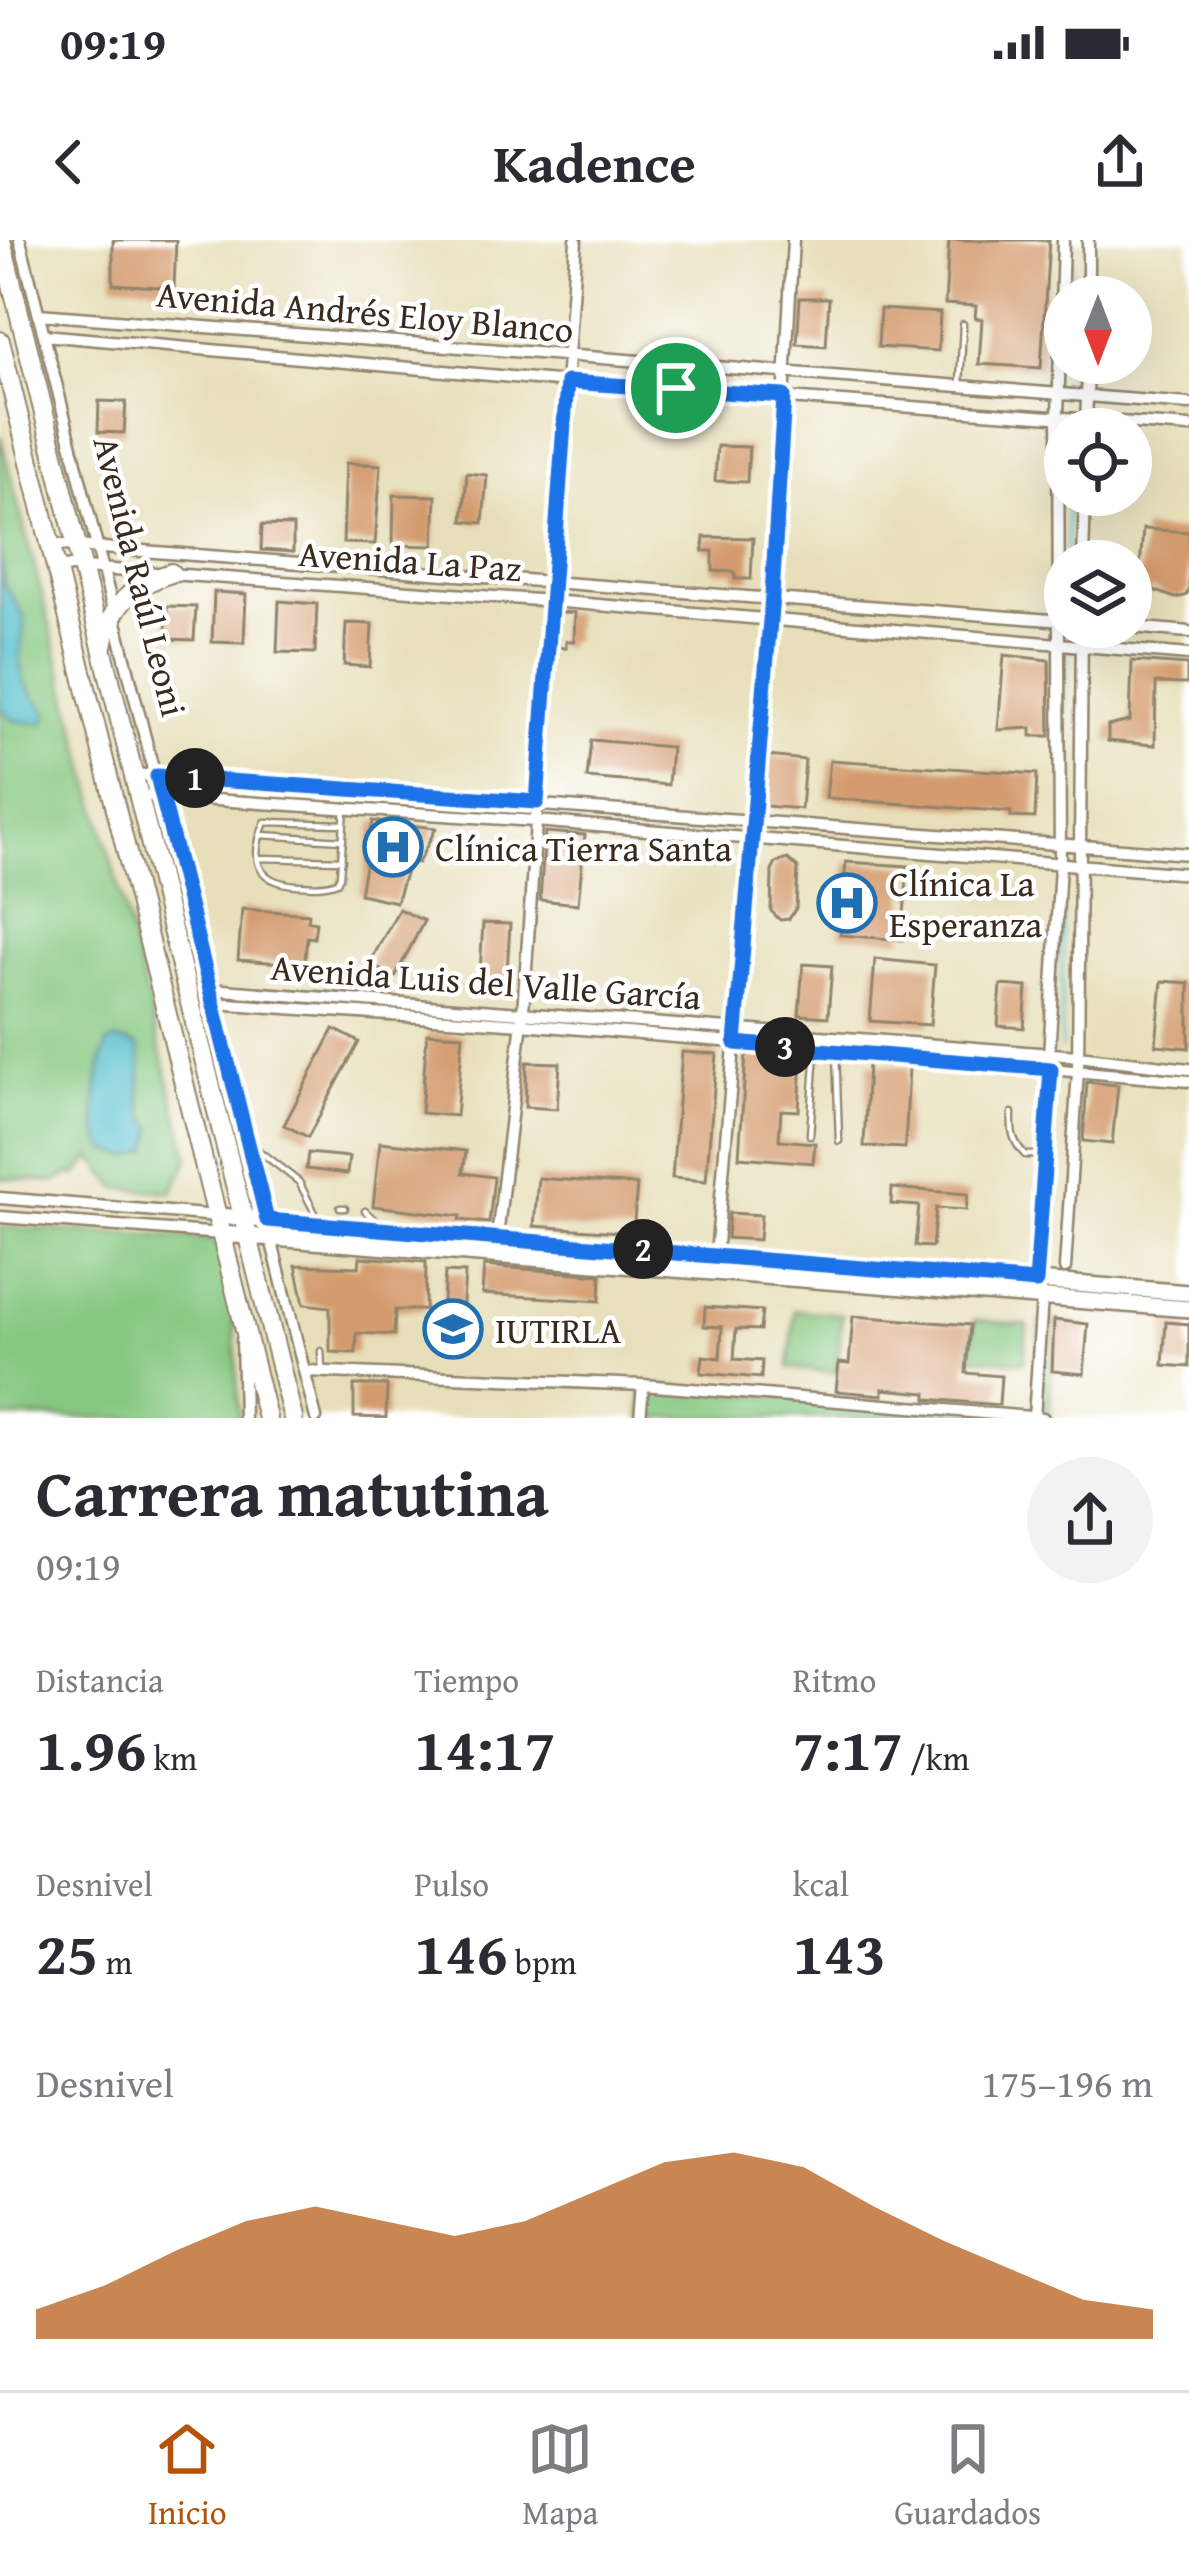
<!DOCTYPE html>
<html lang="es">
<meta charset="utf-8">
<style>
:root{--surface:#fff;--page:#f2f2f3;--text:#2b2b33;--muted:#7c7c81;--line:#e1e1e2;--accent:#b45309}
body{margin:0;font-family:"Gentium Book Plus",serif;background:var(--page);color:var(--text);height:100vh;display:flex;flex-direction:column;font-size:45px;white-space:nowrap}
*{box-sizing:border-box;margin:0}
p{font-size:39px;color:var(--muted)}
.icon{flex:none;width:66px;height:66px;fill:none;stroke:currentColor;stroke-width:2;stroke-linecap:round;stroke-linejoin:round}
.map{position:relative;height:1178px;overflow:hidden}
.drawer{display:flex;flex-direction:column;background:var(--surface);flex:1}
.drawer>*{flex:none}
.needle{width:78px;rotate:180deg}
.tools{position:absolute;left:1044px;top:36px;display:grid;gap:24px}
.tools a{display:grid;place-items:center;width:108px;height:108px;border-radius:50%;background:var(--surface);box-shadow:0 12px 48px #0002;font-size:60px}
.pin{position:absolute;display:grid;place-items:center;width:102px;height:102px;color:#fff;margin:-51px;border:6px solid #fff;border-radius:50%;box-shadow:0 3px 12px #0007}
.km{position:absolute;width:60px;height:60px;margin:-30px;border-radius:50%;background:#222;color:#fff;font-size:33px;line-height:60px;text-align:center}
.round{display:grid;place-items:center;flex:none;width:126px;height:126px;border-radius:63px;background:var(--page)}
.summary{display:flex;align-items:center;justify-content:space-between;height:204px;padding:0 36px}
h1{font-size:66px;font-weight:800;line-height:90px}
.metrics{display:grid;grid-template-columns:repeat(3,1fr);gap:18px;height:204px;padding:12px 36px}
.metrics div{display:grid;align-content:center}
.metrics b{font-size:60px;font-weight:800}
.metrics small{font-size:33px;font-weight:400}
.metrics p{font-size:33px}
.chart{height:336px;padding:24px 36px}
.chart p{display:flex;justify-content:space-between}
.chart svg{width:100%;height:216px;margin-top:12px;fill:var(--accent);opacity:.7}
.status{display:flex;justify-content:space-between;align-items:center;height:84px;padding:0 60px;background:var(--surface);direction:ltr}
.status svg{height:33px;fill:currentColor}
header{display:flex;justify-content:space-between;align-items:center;height:156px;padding:0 36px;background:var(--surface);font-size:54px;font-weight:800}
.dock{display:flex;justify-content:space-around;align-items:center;height:168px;border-top:3px solid var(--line);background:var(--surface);font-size:33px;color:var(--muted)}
.dock a{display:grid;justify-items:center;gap:6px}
.dock .on{color:var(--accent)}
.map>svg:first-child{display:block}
</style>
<div class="status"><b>09:19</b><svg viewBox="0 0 49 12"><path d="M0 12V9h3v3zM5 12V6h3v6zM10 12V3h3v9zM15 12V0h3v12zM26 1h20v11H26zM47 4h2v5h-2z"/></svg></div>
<header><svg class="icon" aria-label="back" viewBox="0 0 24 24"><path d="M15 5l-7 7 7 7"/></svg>Kadence<svg class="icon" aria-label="share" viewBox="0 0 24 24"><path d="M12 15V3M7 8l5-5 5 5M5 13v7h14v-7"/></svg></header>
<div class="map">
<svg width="1189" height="1178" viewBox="0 0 1189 1178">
<rect width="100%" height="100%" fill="#fff"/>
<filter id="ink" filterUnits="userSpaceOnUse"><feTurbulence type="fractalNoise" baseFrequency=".00833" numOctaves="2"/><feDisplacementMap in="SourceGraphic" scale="24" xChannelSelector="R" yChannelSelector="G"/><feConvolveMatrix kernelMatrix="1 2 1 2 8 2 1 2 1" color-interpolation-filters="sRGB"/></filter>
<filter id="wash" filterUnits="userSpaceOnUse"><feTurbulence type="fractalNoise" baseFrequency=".004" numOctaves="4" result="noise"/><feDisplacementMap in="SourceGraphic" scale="48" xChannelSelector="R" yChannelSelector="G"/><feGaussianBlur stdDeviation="2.7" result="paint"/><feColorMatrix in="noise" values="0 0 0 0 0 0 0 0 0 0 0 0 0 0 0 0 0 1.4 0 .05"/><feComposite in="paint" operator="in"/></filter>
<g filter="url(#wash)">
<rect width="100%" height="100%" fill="#e7dfba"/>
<path fill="#86c881" stroke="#607950" stroke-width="3" d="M0 195 189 918 172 952 117 948 92 917 77 935 68 934 56 942 0 938Z
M0 987 204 998 216 1003 233 1058 239 1178H0Z
M795 1070 842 1074 836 1133 789 1128Z
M974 1080 1027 1085 1024 1122 971 1117Z
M1041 1080H1054L1049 1178H641L643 1145 1033 1177Z"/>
<path fill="#53bfcd" stroke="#477476" stroke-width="3" d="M0 310 4 344 25 378C19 423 13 438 48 472L44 484 15 481 0 468Z
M116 800 138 806C147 833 130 868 154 887L149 910 130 917 106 910C89 883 98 832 107 804Z"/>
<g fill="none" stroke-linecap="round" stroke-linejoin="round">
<path stroke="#53bfcd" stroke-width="3" d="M1071 57 1072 0
M1069 151V123
M1067 321V255
M1066 400V387
M1065 502 1066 409
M1061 808 1063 667"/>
</g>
<g id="blocks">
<path fill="#d49b6e" d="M113 0H176L174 48 113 44Z
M949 0H1049L1041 128 979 124 982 79 975 78 976 66 945 64Z
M800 58H829L826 106 797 104Z
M880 69 940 73 938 111 878 107Z
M99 161 126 162 124 193 98 192Z
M717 206 749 207 747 242 715 241Z
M346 223 381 225 375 304 343 303Z
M467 233 487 235 483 283 463 281Z
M394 255 436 256 434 306 393 305Z
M262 285 293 286V312L261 310Z
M1143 289 1189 292V351L1185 356 1175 358 1151 349V356L1138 355Z
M704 297 753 298 751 339H735V332L713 331V311H703Z
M214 352 246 354 244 403 212 402Z
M279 361 317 364 315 413 277 412Z
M167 366 196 367 194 400 166 399Z
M560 372 575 373 574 401H566V408L558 407Z
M346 383 372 384 370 427 344 425Z
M1004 415 1049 420 1050 496H1031V488L998 490Z
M1132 421 1187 425V444L1156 443 1155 505 1108 501V486L1130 481Z
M591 500 671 507 668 545 587 538Z
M769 516 805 520 801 569 765 566Z
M830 520 1037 534 1035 578 1011 577V572L826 558Z
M373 581 436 588 418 623 409 622 396 662 360 654Z
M545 592 585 595 578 664 540 660Z
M788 619 798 628 796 668 789 679 780 680 771 671 772 631 776 623Z
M846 622 908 626 902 700 840 695Z
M242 669 309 674 308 681 316 682 314 698 307 697 304 730 282 728 283 723 238 720Z
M399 669 424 681 395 737 369 724Z
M483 683 510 684 506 748 479 747Z
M875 719 935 725 930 785 870 781Z
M803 724 832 726 828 777 799 775Z
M1162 741 1189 743V808L1156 805Z
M1001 745 1027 747 1024 788 998 786Z
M334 789 359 802 308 897 284 885Z
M427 793 463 795 456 876 421 873Z
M682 812 717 814 706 941 672 938Z
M746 814 802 818 799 871 781 870 779 900 815 903 813 923 739 917Z
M527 822 560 823 557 869 525 867Z
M868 823 909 827 905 908 864 906Z
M1087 842 1118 845 1112 904 1083 901Z
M380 902 466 911 463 933 494 937 489 983 460 980 461 976 373 966Z
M308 913 349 917 347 934 306 929Z
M538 938 637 945 633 993 534 986Z
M892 948 968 954 966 970 936 968 932 1007 915 1006 919 966 891 964Z
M729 973 761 975 759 1000 727 998Z
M360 1017 426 1022 425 1070H395L394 1095 357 1093 356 1113 330 1112V1067L304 1064 296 1025 359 1027Z
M484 1026 601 1035 600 1061 482 1054Z
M445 1032 465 1033 460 1106 440 1104Z
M705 1067 762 1071 760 1090 736 1089 734 1119 762 1121 761 1138 701 1133 703 1116 720 1118 722 1087 704 1086Z
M853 1076 970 1085 966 1133 1001 1136 999 1165 927 1159V1153L883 1149V1155L836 1151 839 1123 849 1124Z
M1054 1080 1088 1084 1084 1134 1052 1131Z
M1166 1082 1189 1084V1127L1163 1125Z
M354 1145H387L386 1178 354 1177Z"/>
</g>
</g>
<g filter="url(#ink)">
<use href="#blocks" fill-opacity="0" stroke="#91846c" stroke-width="3"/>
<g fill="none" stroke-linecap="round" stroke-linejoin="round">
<g stroke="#91846c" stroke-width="9">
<path id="lane" d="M960 144 963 84
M344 584 265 582C250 618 254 642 297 645 311 646 324 647 337 642L340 636 345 569
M261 595 343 600
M259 618 342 620
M836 811 839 901
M1012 873C1011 891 1012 901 1025 915H1043
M810 895 816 810
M250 904 299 942 315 973
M340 968H345
M365 971 379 984
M321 1111 322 1130"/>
</g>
<g stroke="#91846c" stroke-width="15">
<path id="street" d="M20 0 316 1178
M1088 57V0
M39 74C422 106 806 132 1189 164
M44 95 567 142 1189 187
M1086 189 1088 123
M50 304 1064 381
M1083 321 1085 255
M56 326 551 361 1189 415
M1131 387 1189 392
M133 534 1189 614
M138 555 535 581 1189 634
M210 749 1078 816 1189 829
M213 763 522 784 1189 841
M0 958 217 976
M0 977 221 994
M497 998 523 772 576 0
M716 1015 773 356 793 0
M1065 1028 1078 831 1082 387
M1036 1042 1060 625 1058 177 1063 0
M242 1100 244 1178
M305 1131 643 1145 1043 1178
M640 1178 643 1145
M1034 1178 1042 1058"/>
</g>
<g stroke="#91846c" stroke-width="20">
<path id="secondary" d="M217 976 1189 1053
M221 994 1189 1069"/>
</g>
<g stroke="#91846c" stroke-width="22">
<path id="highway" d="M1 0 293 1178
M0 101 267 1178
M103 406C110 365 133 345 171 333"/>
</g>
<use href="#lane" stroke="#fff" stroke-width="4.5"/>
<use href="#street" stroke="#fff" stroke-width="10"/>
<use href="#secondary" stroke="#fff" stroke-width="15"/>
<use href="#highway" stroke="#fff" stroke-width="18"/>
</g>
</g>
<g fill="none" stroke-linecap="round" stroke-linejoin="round" filter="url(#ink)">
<g stroke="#fff" stroke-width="24">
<path id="route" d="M567 142 784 156 772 356 735 803 1051 829 1036 1042 267 980 157 536 537 562Z"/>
</g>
<use href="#route" stroke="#1a73e8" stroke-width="15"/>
</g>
<defs>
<g id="hospital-ring" transform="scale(3)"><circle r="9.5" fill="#fff" stroke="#1f6fb2" stroke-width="1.5"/><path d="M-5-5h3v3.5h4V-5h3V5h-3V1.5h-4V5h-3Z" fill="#1f6fb2"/></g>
<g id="university-ring" transform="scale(3)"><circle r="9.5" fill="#fff" stroke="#1f6fb2" stroke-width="1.5"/><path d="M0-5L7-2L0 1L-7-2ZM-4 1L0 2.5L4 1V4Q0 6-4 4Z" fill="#1f6fb2"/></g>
</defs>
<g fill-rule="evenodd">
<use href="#hospital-ring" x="393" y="607"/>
<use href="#hospital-ring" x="847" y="663"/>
<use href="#university-ring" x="453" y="1089"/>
</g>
<g text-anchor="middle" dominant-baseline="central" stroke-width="9" stroke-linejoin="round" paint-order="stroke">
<g font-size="36" fill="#3b2a1e" stroke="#fff">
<text transform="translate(365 71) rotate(5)">Avenida Andrés Eloy Blanco</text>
<text transform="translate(410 320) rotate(4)">Avenida La Paz</text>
<text transform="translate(141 336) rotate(76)">Avenida Raúl Leoni</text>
<text transform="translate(486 741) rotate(4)">Avenida Luis del Valle García</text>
</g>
<g font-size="36" fill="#3b2a1e" stroke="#fff" text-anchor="start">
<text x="435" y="607">Clínica Tierra Santa</text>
<text x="889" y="642">Clínica La<tspan x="889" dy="41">Esperanza</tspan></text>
<text x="495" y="1089">IUTIRLA</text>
</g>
</g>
</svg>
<div class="tools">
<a><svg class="needle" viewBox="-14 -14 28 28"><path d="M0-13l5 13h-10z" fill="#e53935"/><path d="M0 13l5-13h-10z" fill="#7c7c81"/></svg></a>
<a><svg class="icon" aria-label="locate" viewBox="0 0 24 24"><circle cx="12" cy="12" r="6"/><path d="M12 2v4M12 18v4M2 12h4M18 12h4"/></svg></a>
<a><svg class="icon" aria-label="layers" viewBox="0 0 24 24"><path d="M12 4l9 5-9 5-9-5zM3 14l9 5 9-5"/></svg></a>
</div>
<div class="pin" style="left:676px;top:148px;background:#1e9e55"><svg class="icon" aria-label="arrive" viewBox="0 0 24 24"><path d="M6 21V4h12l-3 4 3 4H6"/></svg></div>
<b class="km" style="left:195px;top:538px">1</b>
<b class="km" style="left:643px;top:1009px">2</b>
<b class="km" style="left:785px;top:807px">3</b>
</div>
<section class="drawer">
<div class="summary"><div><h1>Carrera matutina</h1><p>09:19</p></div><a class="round"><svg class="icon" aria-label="share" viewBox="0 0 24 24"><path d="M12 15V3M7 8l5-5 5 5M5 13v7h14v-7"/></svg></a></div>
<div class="metrics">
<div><p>Distancia</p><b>1.96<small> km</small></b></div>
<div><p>Tiempo</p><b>14:17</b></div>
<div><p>Ritmo</p><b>7:17<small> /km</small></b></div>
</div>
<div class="metrics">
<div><p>Desnivel</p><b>25<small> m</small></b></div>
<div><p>Pulso</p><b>146<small> bpm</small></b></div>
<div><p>kcal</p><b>143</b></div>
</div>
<div class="chart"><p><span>Desnivel</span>175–196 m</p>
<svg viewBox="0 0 160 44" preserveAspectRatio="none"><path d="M0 44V38L10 33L20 26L30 20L40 17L50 20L60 23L70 20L80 14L90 8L100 6L110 9L120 17L130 24L140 30L150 36L160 38V44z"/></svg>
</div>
</section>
<nav class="dock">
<a class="on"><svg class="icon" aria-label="home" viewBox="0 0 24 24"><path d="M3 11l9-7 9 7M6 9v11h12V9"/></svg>Inicio</a>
<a><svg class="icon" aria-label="map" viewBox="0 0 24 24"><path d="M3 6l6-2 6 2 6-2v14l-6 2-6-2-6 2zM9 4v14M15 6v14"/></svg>Mapa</a>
<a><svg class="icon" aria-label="saved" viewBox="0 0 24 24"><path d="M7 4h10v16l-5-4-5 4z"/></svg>Guardados</a>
</nav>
